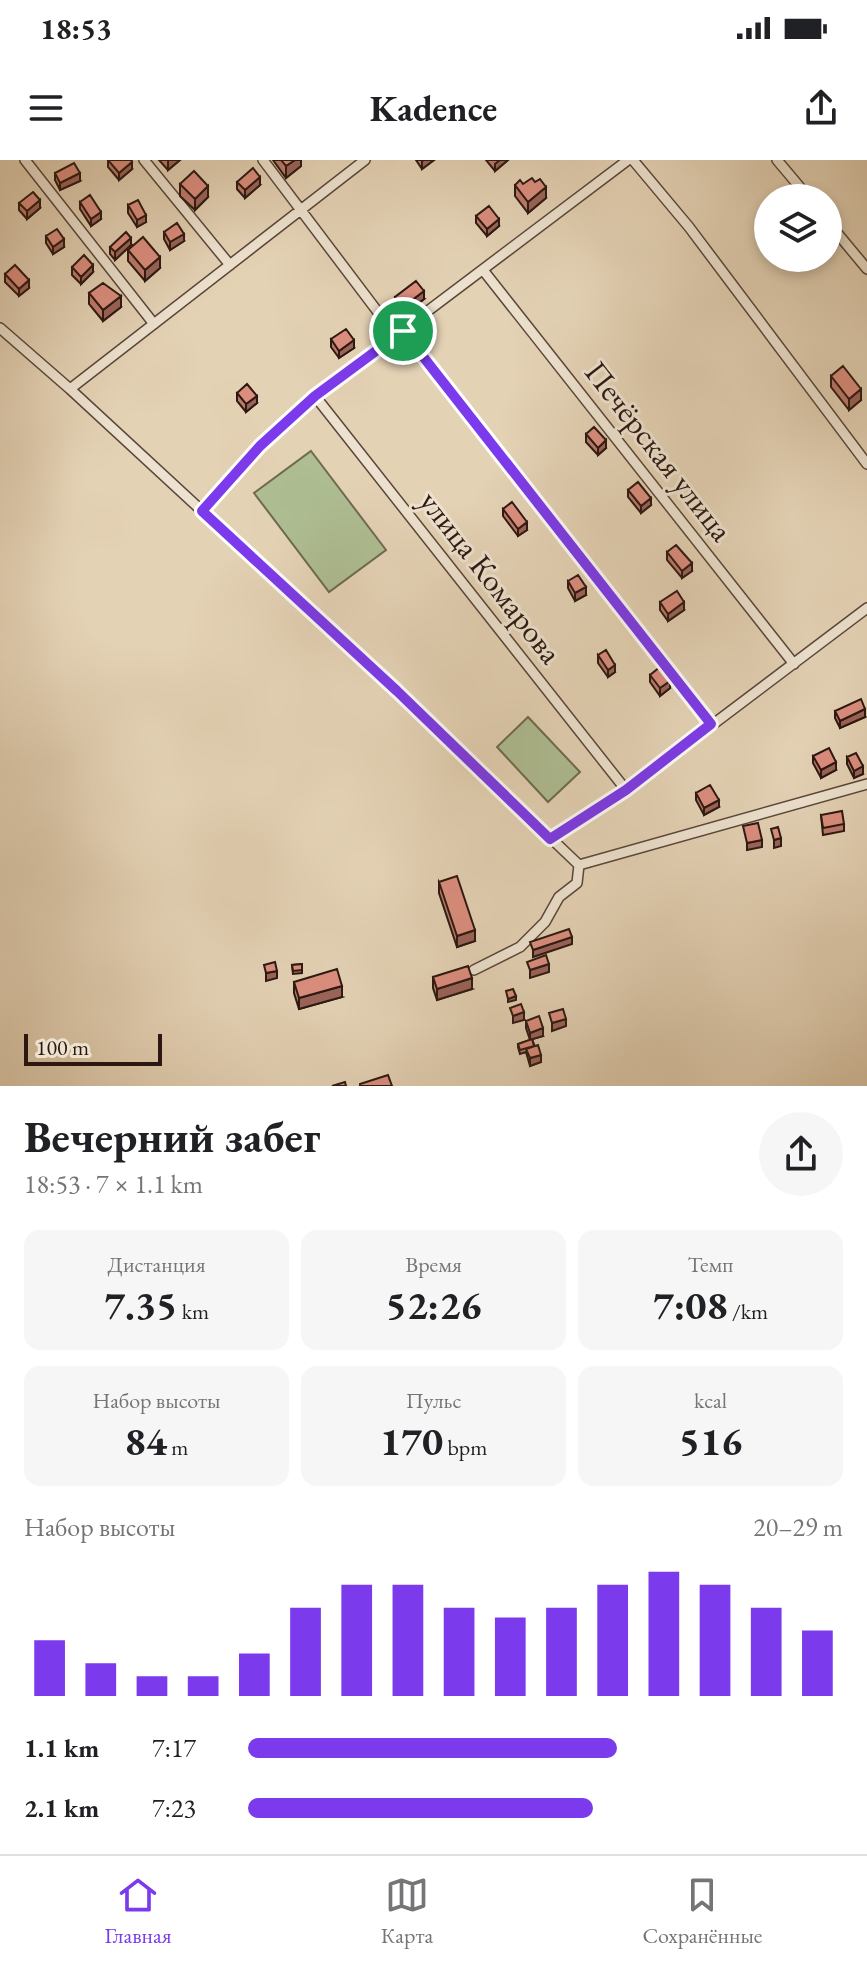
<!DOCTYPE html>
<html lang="ru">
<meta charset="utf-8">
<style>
:root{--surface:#fff;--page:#f6f6f6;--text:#202124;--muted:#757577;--line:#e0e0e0;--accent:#7c3aed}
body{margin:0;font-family:"EB Garamond",serif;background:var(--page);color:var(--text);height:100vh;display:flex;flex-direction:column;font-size:30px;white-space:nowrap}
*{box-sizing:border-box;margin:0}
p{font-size:26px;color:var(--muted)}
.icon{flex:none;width:44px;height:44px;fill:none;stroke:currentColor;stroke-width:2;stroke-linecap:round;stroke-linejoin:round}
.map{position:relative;height:926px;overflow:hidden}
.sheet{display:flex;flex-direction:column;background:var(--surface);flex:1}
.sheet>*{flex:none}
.buttons{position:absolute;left:754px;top:24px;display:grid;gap:16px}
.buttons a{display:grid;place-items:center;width:88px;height:88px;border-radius:50%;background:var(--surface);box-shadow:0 4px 12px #0003;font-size:40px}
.scale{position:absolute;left:24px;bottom:20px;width:138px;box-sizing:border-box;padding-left:8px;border:4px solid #2c1811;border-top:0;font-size:22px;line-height:28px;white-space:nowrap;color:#2c1811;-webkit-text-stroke:6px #ede2cf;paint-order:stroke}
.pin{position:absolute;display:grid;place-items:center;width:68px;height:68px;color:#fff;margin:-34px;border:4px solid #fff;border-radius:50%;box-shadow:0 2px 8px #0007}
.round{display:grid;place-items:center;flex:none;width:84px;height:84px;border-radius:42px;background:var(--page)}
.head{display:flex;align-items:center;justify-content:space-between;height:136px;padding:0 24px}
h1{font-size:44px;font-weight:700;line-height:60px}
.stats{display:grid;grid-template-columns:repeat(3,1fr);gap:12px;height:136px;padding:8px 24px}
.stats div{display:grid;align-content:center;border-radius:16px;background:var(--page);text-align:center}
.stats b{font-size:40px;font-weight:700}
.stats small{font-size:22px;font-weight:400}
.stats p{font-size:22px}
.chart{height:224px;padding:16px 24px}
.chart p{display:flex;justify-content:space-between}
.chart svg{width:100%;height:144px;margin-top:8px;stroke:var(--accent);stroke-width:6}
ul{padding:0 24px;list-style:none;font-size:26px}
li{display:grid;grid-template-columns:128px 96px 1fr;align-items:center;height:60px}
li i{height:20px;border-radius:10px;background:var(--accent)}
.status{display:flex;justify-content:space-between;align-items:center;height:56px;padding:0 40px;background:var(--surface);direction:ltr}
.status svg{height:22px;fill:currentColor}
header{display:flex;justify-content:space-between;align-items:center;height:104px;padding:0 24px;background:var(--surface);font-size:36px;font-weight:700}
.menu{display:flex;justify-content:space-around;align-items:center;height:112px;border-top:2px solid var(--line);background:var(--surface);font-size:22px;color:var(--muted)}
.menu a{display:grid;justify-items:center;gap:4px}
.menu .active{color:var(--accent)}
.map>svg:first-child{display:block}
</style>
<div class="status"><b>18:53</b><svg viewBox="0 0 49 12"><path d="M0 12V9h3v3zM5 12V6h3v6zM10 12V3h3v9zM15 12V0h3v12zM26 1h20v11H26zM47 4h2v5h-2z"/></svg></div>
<header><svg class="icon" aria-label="menu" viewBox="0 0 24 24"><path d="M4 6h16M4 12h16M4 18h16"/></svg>Kadence<svg class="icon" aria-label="share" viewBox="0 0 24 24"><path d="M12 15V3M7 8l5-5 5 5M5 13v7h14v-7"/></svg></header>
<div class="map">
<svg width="867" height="926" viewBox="0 0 867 926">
<rect width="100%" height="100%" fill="#e4d2b5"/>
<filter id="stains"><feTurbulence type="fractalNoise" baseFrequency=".0025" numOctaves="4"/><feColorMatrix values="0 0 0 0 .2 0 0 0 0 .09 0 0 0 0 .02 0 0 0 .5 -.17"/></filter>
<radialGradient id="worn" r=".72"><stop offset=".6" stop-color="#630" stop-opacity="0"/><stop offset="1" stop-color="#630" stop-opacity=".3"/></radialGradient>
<path fill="#aebd92" stroke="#6d6a52" stroke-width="2" d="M311 291 386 390 329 432 254 333Z
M528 557 580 612 548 642 497 587Z"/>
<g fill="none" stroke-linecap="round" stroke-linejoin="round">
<g stroke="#5a463a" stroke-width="12">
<path id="minor" d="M25 0 154 164
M144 0 230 105
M263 0 396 176
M633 0 689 67 867 304
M777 0 809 38
M828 62 867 109
M483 110 794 504
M0 168 70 229 397 531 579 705
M403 171 711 564
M70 229 365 0
M315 236 626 630
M202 351 260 286 315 236 628 0
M550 679 626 630 867 448
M579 705 867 624
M474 810 520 787 545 762 559 737 577 723 579 705"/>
</g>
<use href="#minor" stroke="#ede2cf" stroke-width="9"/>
</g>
<path fill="#bd7a6d" stroke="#2c1811" stroke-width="2" d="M108 0 132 9 119 20 108 7Z
M159 0H180L168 10Z
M273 0H301V6L286 18Z
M416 0H434L422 9Z
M486 0H508L495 11Z
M55 13 80 21 60 30 55 20Z
M237 22 260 25 245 38 237 29Z
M180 24 208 37 195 50 180 36Z
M523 24 546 38 528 53 515 36V25Z
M80 42 101 59 91 66 80 49Z
M19 43 40 48 27 59 19 50Z
M128 45 146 62 137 67 128 53Z
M476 56 499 66 487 76 476 63Z
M164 72 184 81 170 90 164 79Z
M46 76 64 87 53 94 46 83Z
M131 85 115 100 110 94V87Z
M128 90 160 108 145 121 128 101Z
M72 107 93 112 81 124 72 115Z
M5 114 29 128 19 136 5 122Z
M89 133 121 147 103 161 89 144Z
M395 137 424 139 403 155 395 144Z
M331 179 354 188 339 198 331 187Z
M831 216 861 240 849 250 831 227Z
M237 233 257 243 246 252 237 241Z
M586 274 606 288 598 295 586 282Z
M628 330 651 345 641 353 628 337Z
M503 349 527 370 518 376 503 356Z
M667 392 692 411 682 418 667 400Z
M568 421 586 435 575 441 568 428Z
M660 442 684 450 668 461 660 450Z
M598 495 615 512 608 517 598 503Z
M650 515 670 528 660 536 650 522Z
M835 551 865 557 840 568 835 558Z
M813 596 836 610 821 618 813 603Z
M847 597 863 614 854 618 847 604Z
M696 633 719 647 704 655 696 640Z
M821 655 844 664V671L823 675Z
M439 722 475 781 457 787 439 733Z
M302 804V813L293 814 292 805Z
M433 817 472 829 437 840 433 828Z
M294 822 342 837 299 849 294 833Z
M526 861 543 876 532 879 541 902 530 906 526 892 520 894 518 887V884L530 880 526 868Z"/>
<path fill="#9a6359" stroke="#2c1811" stroke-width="2" d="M168 0H180L168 10Z
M295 0H301V6L286 18V6Z
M424 0H434L422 9V1Z
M500 0H508L495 11V4Z
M132 2V9L119 20V13Z
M80 13V21L60 30V23Z
M260 17V25L245 38V30Z
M208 26V37L195 50V39Z
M546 27V38L528 53V42Z
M40 40V48L27 59V51Z
M101 52V59L91 66V59Z
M146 55V62L137 67V60Z
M499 59V66L487 76V69Z
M184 74V81L170 90V82Z
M131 78V85L115 100V92Z
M64 79V87L53 94V87Z
M160 97V108L145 121V110Z
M93 105V112L81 124V117Z
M29 120V128L19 136V129Z
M424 131V139L403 155V147Z
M121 136V147L103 161V150Z
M354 180V188L339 198V191Z
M861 229V240L849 250V239Z
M257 236V243L246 252V244Z
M606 280V288L598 295V288Z
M651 338V345L641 353V346Z
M527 362V370L518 376V369Z
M692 403V411L682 418V411Z
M586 427V435L575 441V433Z
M684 442V450L668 461V454Z
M615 505V512L608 517V510Z
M670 521V528L660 536V528Z
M865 549V557L840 568V561Z
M836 602V610L821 618V610Z
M863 606V614L854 618V611Z
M719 640V647L704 655V648Z
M781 678V686L774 688V680Z
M762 680V687L747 690V683Z
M475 770V781L457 787V776Z
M572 777V784L533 797V790Z
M549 804V812L530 818V810Z
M277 811V818L266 821V813Z
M472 818V829L437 840V829Z
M342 826V837L299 849V838Z
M516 836V840L508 842V839Z
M524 852V860L513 863V856Z
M566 859V866L552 871V863Z
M543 868V876L530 880V873Z
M541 895V902L530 906V898Z"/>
<path fill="#dc8e7f" stroke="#2c1811" stroke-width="2" d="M108 0H131L132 2 119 13Z
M281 0H295L286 6Z
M74 3 80 13 60 23 55 13Z
M253 8 260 17 245 30 237 22Z
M194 11 208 26 195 39 180 24Z
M532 18 535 22 540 19 546 27 528 42 515 25 520 20 523 24Z
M33 32 40 40 27 51 19 43Z
M90 35 101 52 91 59 80 42Z
M138 40 146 55 137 60 128 45Z
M489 46 499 59 487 69 476 56Z
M177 63 184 74 170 82 164 72Z
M57 69 64 79 53 87 46 76Z
M126 72 131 78 115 92 110 87Z
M143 77 160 97 145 110 128 90Z
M84 95 93 105 81 117 72 107Z
M15 105 29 120 19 129 5 114Z
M416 121 424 131 403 147 395 137Z
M103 123 121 136 103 150 89 133Z
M346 169 354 180 339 191 331 179Z
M843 206 861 229 849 239 831 216Z
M247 224 257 236 246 244 237 233Z
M594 267 606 280 598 288 586 274Z
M638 322 651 338 641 346 628 330Z
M512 342 527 362 518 369 503 349Z
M676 385 692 403 682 411 667 392Z
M578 415 586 427 575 433 568 421Z
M677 431 684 442 668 454 660 442Z
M606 490 615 505 608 510 598 495Z
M660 507 670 521 660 528 650 515Z
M861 539 865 549 840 561 835 551Z
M829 588 836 602 821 610 813 596Z
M856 593 863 606 854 611 847 597Z
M710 625 719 640 704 648 696 633Z
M842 651 844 664 823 668 821 655Z
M758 663 762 680 747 683 743 666Z
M778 667 781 678 774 680 771 669Z
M457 716 475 770 457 776 439 722Z
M569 769 572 777 533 790 530 782Z
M546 795 549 804 530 810 527 802Z
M275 802 277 811 266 813 264 805Z
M302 804V810L293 811 292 805Z
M468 806 472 818 437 829 433 817Z
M337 809 342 826 299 838 294 822Z
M513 829 516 836 508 839 506 831Z
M521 844 524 852 513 856 510 848Z
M563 849 566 859 552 863 549 853Z
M539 856 543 868 530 873 526 861Z
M532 879 534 886 520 890 518 884Z
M538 885 541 895 530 898 526 889Z
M388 915 392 926H360V924Z
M345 922 346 926H332Z"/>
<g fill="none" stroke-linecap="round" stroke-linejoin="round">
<g stroke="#fff" stroke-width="16">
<path id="route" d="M403 171 711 564 626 630 550 679 397 531 202 351 260 286 315 236Z"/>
</g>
<use href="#route" stroke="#7c3aed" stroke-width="10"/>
</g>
<g text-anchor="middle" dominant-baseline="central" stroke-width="6" stroke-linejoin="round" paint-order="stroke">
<g font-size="32" fill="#2c1811" stroke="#ede2cf">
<text transform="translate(659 291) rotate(52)">Печёрская улица</text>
<text transform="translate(491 417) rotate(52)">улица Комарова</text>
</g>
</g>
<rect width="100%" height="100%" filter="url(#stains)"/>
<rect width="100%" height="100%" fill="url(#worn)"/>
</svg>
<div class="buttons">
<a><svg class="icon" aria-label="layers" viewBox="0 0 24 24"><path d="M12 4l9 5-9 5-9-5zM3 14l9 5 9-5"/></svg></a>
</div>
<div class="scale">100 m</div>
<div class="pin" style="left:403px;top:171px;background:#1e9e55"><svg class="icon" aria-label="arrive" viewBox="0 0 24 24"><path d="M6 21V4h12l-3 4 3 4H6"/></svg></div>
</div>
<section class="sheet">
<div class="head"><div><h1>Вечерний забег</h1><p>18:53 · 7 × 1.1 km</p></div><a class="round"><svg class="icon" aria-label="share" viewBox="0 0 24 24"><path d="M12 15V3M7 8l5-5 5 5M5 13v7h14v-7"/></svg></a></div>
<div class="stats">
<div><p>Дистанция</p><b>7.35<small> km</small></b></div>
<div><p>Время</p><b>52:26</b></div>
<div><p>Темп</p><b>7:08<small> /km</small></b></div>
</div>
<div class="stats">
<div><p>Набор высоты</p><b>84<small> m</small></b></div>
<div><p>Пульс</p><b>170<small> bpm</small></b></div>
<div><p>kcal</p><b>516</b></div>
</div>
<div class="chart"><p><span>Набор высоты</span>20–29 m</p>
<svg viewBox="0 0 160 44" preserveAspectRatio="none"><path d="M5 44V27M15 44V34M25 44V38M35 44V38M45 44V31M55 44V17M65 44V10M75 44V10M85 44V17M95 44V20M105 44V17M115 44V10M125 44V6M135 44V10M145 44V17M155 44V24"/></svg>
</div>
<ul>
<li><b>1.1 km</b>7:17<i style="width:62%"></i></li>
<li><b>2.1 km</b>7:23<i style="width:58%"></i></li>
</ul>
</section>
<nav class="menu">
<a class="active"><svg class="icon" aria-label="home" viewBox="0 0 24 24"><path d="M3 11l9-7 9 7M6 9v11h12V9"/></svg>Главная</a>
<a><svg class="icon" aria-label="map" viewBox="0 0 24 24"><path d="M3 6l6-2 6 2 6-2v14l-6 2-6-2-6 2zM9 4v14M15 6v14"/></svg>Карта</a>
<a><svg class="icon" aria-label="saved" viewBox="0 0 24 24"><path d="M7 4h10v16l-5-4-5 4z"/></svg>Сохранённые</a>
</nav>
